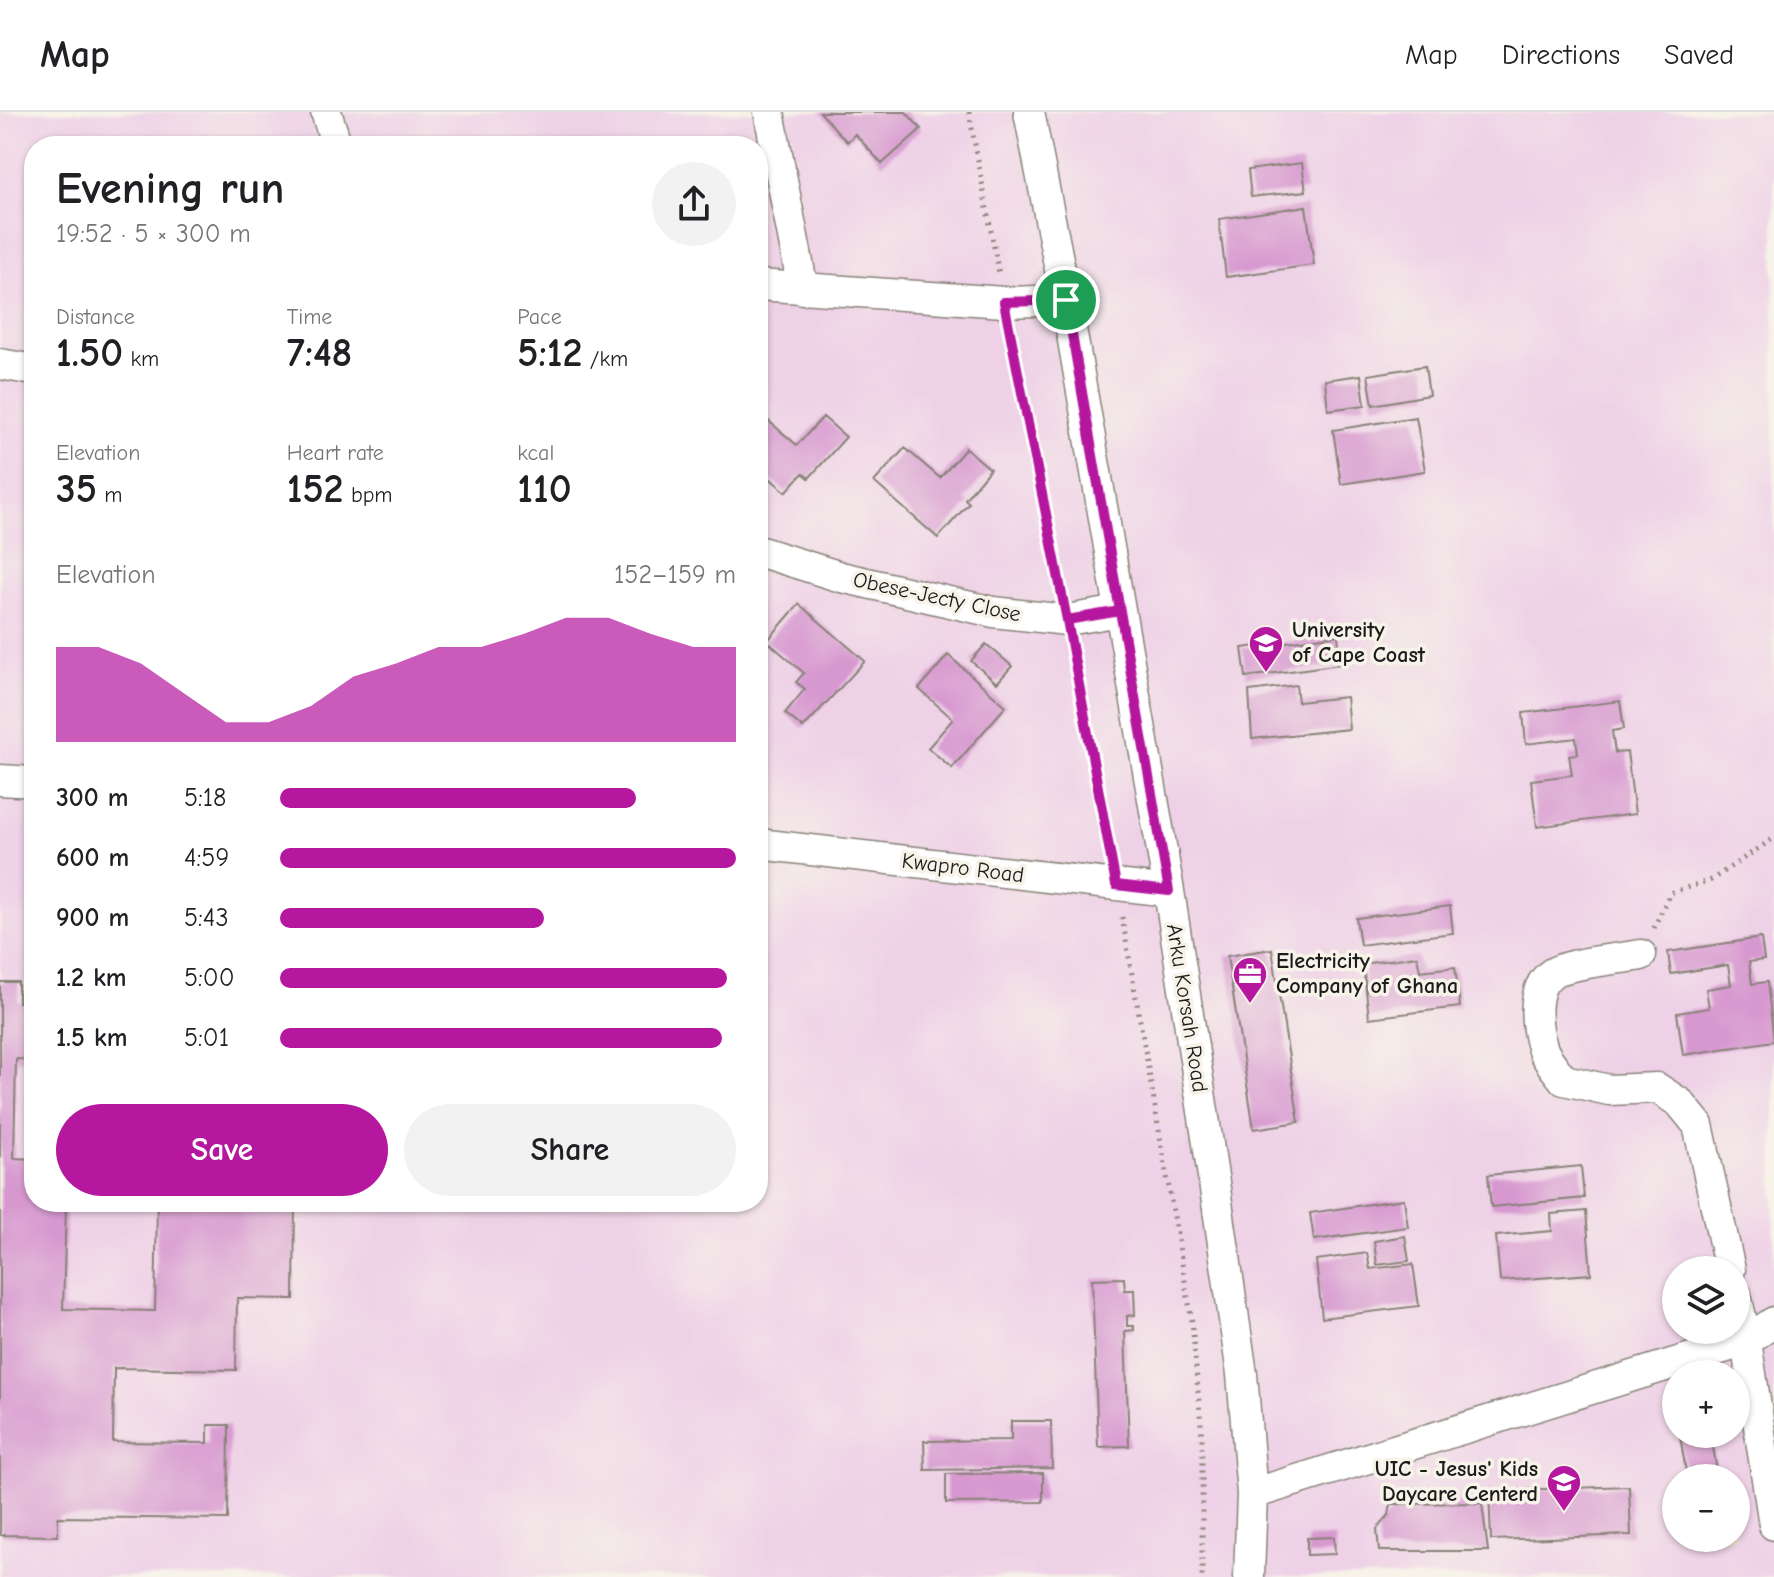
<!DOCTYPE html>
<meta charset="utf-8">
<style>
:root{--surface:#fff;--page:#f2f2f2;--text:#202124;--muted:#757577;--line:#e0e0e0;--accent:#b5179e}
body{margin:0;font-family:"Comic Neue",sans-serif;background:var(--page);color:var(--text);height:100vh;display:flex;flex-direction:column;font-size:30px;white-space:nowrap}
*{box-sizing:border-box;margin:0}
p{font-size:26px;color:var(--muted)}
.icon{flex:none;width:44px;height:44px;fill:none;stroke:currentColor;stroke-width:2;stroke-linecap:round;stroke-linejoin:round}
.map{position:relative;flex:1;overflow:hidden}
.side{position:absolute;left:24px;top:24px;width:744px;height:1076px;display:flex;flex-direction:column;background:var(--surface);border-radius:32px;box-shadow:0 2px 6px #0004}
.side>*{flex:none}
.buttons{position:absolute;left:1662px;top:1144px;display:grid;gap:16px}
.buttons a{display:grid;place-items:center;width:88px;height:88px;border-radius:50%;background:var(--surface);box-shadow:0 2px 6px #0004;font-size:40px}
.pin{position:absolute;display:grid;place-items:center;width:68px;height:68px;color:#fff;margin:-34px;border:4px solid #fff;border-radius:50%;box-shadow:0 2px 8px #0007}
.round{display:grid;place-items:center;flex:none;width:84px;height:84px;border-radius:42px;background:var(--page)}
.overview{display:flex;align-items:center;justify-content:space-between;height:136px;padding:0 32px}
h1{font-size:44px;font-weight:700;line-height:60px}
.metrics{display:grid;grid-template-columns:repeat(3,1fr);gap:12px;height:136px;padding:8px 32px}
.metrics div{display:grid;align-content:center}
.metrics b{font-size:40px;font-weight:700}
.metrics small{font-size:22px;font-weight:400}
.metrics p{font-size:22px}
.chart{height:224px;padding:16px 32px}
.chart p{display:flex;justify-content:space-between}
.chart svg{width:100%;height:144px;margin-top:8px;fill:var(--accent);opacity:.7}
.button{display:flex;gap:16px;margin-top:auto;padding:16px 32px}
.button a{flex:1;height:92px;border-radius:48px;background:var(--accent);color:#fff;font-size:32px;font-weight:700;line-height:92px;text-align:center}
.button a+a{background:var(--page);color:var(--text)}
ul{padding:0 32px;list-style:none;font-size:26px}
li{display:grid;grid-template-columns:128px 96px 1fr;align-items:center;height:60px}
li i{height:20px;border-radius:10px;background:var(--accent)}
header{display:flex;align-items:center;gap:48px;box-sizing:border-box;height:112px;padding:0 40px;background:var(--surface);border-bottom:2px solid var(--line)}
header strong{font-size:38px}
nav{display:flex;gap:44px;margin-inline-start:auto;font-size:28px}
.map>svg:first-child{display:block}
</style>
<header>
<strong>Map</strong>
<nav><a>Map</a><a>Directions</a><a>Saved</a></nav>
</header>
<div class="map">
<svg width="1774" height="1465" viewBox="0 0 1774 1465">
<rect width="100%" height="100%" fill="#f7f3e8"/>
<filter id="ink" filterUnits="userSpaceOnUse"><feTurbulence type="fractalNoise" baseFrequency=".0125" numOctaves="2"/><feDisplacementMap in="SourceGraphic" scale="16" xChannelSelector="R" yChannelSelector="G"/><feConvolveMatrix kernelMatrix="1 2 1 2 8 2 1 2 1" color-interpolation-filters="sRGB"/></filter>
<filter id="wash" filterUnits="userSpaceOnUse"><feTurbulence type="fractalNoise" baseFrequency=".006" numOctaves="4" result="noise"/><feDisplacementMap in="SourceGraphic" scale="32" xChannelSelector="R" yChannelSelector="G"/><feGaussianBlur stdDeviation="1.8" result="paint"/><feColorMatrix in="noise" values="0 0 0 0 0 0 0 0 0 0 0 0 0 0 0 0 0 1.4 0 .05"/><feComposite in="paint" operator="in"/></filter>
<g filter="url(#wash)">
<rect width="100%" height="100%" fill="#f5e8d3"/>
<path fill="#eed0e7" fill-rule="evenodd" d="M0 0H1774V1465H0ZM34 34H758V1090H34ZM1676 1158H1736V1218H1676ZM1676 1262H1736V1322H1676ZM1676 1366H1736V1426H1676Z"/>
<g id="blocks">
<path fill="#d798d0" d="M820 0H906L921 17 882 52 855 22 847 30Z
M1302 51 1306 79 1251 85 1248 58Z
M1306 94 1314 153 1226 165 1219 107Z
M1425 254 1429 283 1373 293 1368 263Z
M1361 263 1365 293 1328 298 1325 268Z
M758 300 797 333 823 305 846 325 809 366 803 361 786 380 758 356Z
M1416 305 1425 359 1341 372 1333 318Z
M905 336 940 366 966 336 990 357 965 387 969 391 938 426 874 370Z
M799 492 865 549 803 616 785 601 805 577 796 570 804 561 767 529Z
M1338 523 1341 552 1246 565 1242 536Z
M986 532 1012 554 997 571 971 549Z
M948 543 1006 594 952 656 928 636 953 607 919 577Z
M1296 573 1298 590 1346 585 1349 617 1252 627 1249 579Z
M1620 589 1624 617 1612 619 1615 641 1627 640 1635 702 1537 715 1531 668 1572 663 1569 643 1578 642 1576 626 1526 632 1523 601Z
M1450 794 1453 821 1360 833 1356 806Z
M1761 826 1764 848 1749 850 1752 872 1767 870 1774 929 1683 943 1677 901 1709 896 1706 877 1731 873 1728 853 1671 862 1668 840Z
M1272 837 1299 1010 1254 1017 1227 844Z
M1417 844 1420 859 1455 855 1460 895 1369 906 1363 852Z
M0 870H18V890H34V948L16 947 14 1046 34 1047V1090H66L63 1197 155 1199 157 1090H295L294 1187 237 1186 236 1258 114 1256 113 1330 208 1331V1313H229L228 1407 58 1405V1424L0 1423Z
M1581 1054 1584 1086 1491 1095 1488 1063Z
M1404 1087 1408 1115 1314 1128 1310 1101Z
M1586 1099 1591 1162 1500 1169 1496 1124 1552 1119 1551 1102Z
M1405 1124 1409 1149 1377 1153 1374 1129Z
M1367 1141 1370 1157 1413 1152 1419 1194 1322 1206 1316 1148Z
M1124 1166 1125 1178H1134L1135 1203 1127 1204V1214H1134V1218L1125 1219 1129 1334 1098 1335 1092 1167Z
M1011 1309H1051L1052 1356 925 1358 924 1329 1011 1328Z
M1689 1322H1711L1718 1366H1687L1680 1324Z
M1043 1361V1390L946 1391V1362Z
M1629 1374 1631 1423 1491 1428 1489 1379Z
M1482 1391 1488 1439H1379L1377 1417 1389 1403 1391 1392Z
M1334 1425 1335 1442 1307 1443V1426Z"/>
</g>
</g>
<g filter="url(#ink)">
<use href="#blocks" fill-opacity="0" stroke="#888278" stroke-width="2"/>
<g fill="none" stroke-linecap="round" stroke-linejoin="round">
<g stroke="#888278" stroke-width="33">
<path id="minor" d="M326 0 337 34
M769 0 803 177
M1029 0 1066 188 1169 779 1217 1090 1242 1262 1252 1382 1249 1465
M758 173 1004 190 1066 188
M0 252 34 258
M758 439 841 465 993 500 1067 508 1120 499
M0 668 34 670
M758 732 1169 779
M1641 843C1621 847 1566 851 1551 862 1530 877 1536 917 1543 938 1547 948 1557 959 1564 968L1609 978 1657 976 1680 991 1698 1013 1730 1158
M1736 1183 1746 1229 1774 1413
M1252 1382 1746 1229 1774 1210"/>
</g>
<path stroke="#888278" stroke-width="5" stroke-dasharray="2 6" stroke-linecap="butt" d="M969 0 999 162
M1010 219 1061 480
M1072 537 1112 743
M1122 805 1192 1209 1202 1325V1465
M1654 816 1670 781 1711 768 1774 726"/>
<use href="#minor" stroke="#fff" stroke-width="30"/>
</g>
</g>
<g fill="none" stroke-linecap="round" stroke-linejoin="round" filter="url(#ink)">
<g stroke="#fff" stroke-width="16">
<path id="route" d="M1066 188 1120 499 1067 508 1116 773 1169 779 1120 499 1067 508 1004 190 1066 188"/>
</g>
<use href="#route" stroke="#b5179e" stroke-width="10"/>
</g>
<defs>
<g id="university-pin" transform="scale(1.8)"><path d="M0 17L-7.5 6A9.5 9.5 0 1 1 7.5 6Z" fill="#b5179e" stroke="#f7f3e8"/><path d="M0-5L7-2L0 1L-7-2ZM-4 1L0 2.5L4 1V4Q0 6-4 4Z" fill="#fff"/></g>
<g id="office-pin" transform="scale(1.8)"><path d="M0 17L-7.5 6A9.5 9.5 0 1 1 7.5 6Z" fill="#b5179e" stroke="#f7f3e8"/><path d="M-6-3h4V-5.5h4V-3h4V5H-6ZM-1-4.5V-3h2v-1.5ZM-6 0V1H6V0Z" fill="#fff"/></g>
<g id="school-pin" transform="scale(1.8)"><path d="M0 17L-7.5 6A9.5 9.5 0 1 1 7.5 6Z" fill="#b5179e" stroke="#f7f3e8"/><path d="M0-5L7-2L0 1L-7-2ZM-4 1L0 2.5L4 1V4Q0 6-4 4Z" fill="#fff"/></g>
</defs>
<g fill-rule="evenodd">
<use href="#university-pin" x="1266" y="531"/>
<use href="#office-pin" x="1250" y="862"/>
<use href="#school-pin" x="1564" y="1370"/>
</g>
<g text-anchor="middle" dominant-baseline="central" stroke-width="7" stroke-linejoin="round" paint-order="stroke">
<g font-size="22" fill="#1c1c1c" stroke="#f7f3e8">
<text transform="translate(937 485) rotate(12)">Obese-Jecty Close</text>
<text transform="translate(963 756) rotate(7)">Kwapro Road</text>
<text transform="translate(1187 896) rotate(81)">Arku Korsah Road</text>
</g>
<g font-size="22" font-weight="bold" fill="#1c1c1c" stroke="#f7f3e8" text-anchor="start">
<text x="1292" y="518">University<tspan x="1292" dy="25">of Cape Coast</tspan></text>
<text x="1276" y="849">Electricity<tspan x="1276" dy="25">Company of Ghana</tspan></text>
<text x="1538" y="1357" text-anchor="end">UIC - Jesus' Kids<tspan x="1538" dy="25">Daycare Centerd</tspan></text>
</g>
</g>
</svg>
<div class="buttons">
<a><svg class="icon" aria-label="layers" viewBox="0 0 24 24"><path d="M12 4l9 5-9 5-9-5zM3 14l9 5 9-5"/></svg></a>
<a>+</a>
<a>−</a>
</div>
<div class="pin" style="left:1066px;top:188px;background:#1e9e55"><svg class="icon" aria-label="arrive" viewBox="0 0 24 24"><path d="M6 21V4h12l-3 4 3 4H6"/></svg></div>
<section class="side">
<div class="overview"><div><h1>Evening run</h1><p>19:52 · 5 × 300 m</p></div><a class="round"><svg class="icon" aria-label="share" viewBox="0 0 24 24"><path d="M12 15V3M7 8l5-5 5 5M5 13v7h14v-7"/></svg></a></div>
<div class="metrics">
<div><p>Distance</p><b>1.50<small> km</small></b></div>
<div><p>Time</p><b>7:48</b></div>
<div><p>Pace</p><b>5:12<small> /km</small></b></div>
</div>
<div class="metrics">
<div><p>Elevation</p><b>35<small> m</small></b></div>
<div><p>Heart rate</p><b>152<small> bpm</small></b></div>
<div><p>kcal</p><b>110</b></div>
</div>
<div class="chart"><p><span>Elevation</span>152–159 m</p>
<svg viewBox="0 0 160 44" preserveAspectRatio="none"><path d="M0 44V15L10 15L20 20L30 29L40 38L50 38L60 33L70 24L80 20L90 15L100 15L110 11L120 6L130 6L140 11L150 15L160 15V44z"/></svg>
</div>
<ul>
<li><b>300 m</b>5:18<i style="width:78%"></i></li>
<li><b>600 m</b>4:59<i style="width:100%"></i></li>
<li><b>900 m</b>5:43<i style="width:58%"></i></li>
<li><b>1.2 km</b>5:00<i style="width:98%"></i></li>
<li><b>1.5 km</b>5:01<i style="width:97%"></i></li>
</ul>
<div class="button"><a>Save</a><a>Share</a></div>
</section>
</div>
